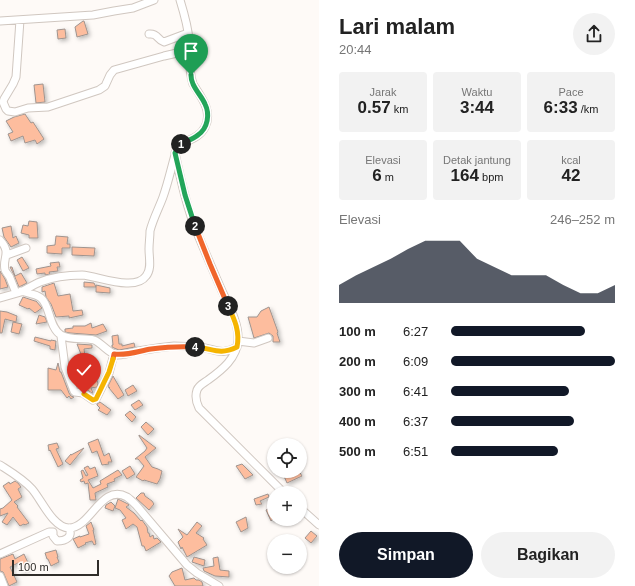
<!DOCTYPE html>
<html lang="id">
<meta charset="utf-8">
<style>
:root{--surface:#fff;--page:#f2f2f2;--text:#222;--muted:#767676;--accent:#111827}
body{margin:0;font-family:Arial,sans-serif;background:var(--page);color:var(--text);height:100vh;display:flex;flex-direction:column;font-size:15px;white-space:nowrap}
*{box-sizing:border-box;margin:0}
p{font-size:13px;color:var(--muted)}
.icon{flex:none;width:22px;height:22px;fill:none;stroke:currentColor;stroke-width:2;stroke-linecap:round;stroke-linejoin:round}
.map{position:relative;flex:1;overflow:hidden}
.drawer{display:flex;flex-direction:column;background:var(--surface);width:316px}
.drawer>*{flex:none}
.fabs{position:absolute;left:267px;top:438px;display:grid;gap:8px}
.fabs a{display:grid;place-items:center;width:40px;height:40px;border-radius:50%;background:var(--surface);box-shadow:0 1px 3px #0004;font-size:20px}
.scale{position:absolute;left:12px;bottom:10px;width:87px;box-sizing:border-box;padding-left:4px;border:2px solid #302d2a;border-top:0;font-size:11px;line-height:14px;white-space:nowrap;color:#302d2a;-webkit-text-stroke:3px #fefaf7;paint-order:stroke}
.pin{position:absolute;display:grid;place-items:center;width:34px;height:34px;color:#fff;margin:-41px -17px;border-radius:50% 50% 50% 0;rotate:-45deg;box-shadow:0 0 4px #0007}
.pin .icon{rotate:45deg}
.km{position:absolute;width:20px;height:20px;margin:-10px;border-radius:50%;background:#222;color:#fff;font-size:11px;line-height:20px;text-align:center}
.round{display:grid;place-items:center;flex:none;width:42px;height:42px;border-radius:21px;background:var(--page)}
.summary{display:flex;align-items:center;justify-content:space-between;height:68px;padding:0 20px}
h1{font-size:22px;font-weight:700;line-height:30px}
.stats{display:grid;grid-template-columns:repeat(3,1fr);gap:6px;height:68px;padding:4px 20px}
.stats div{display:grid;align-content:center;border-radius:4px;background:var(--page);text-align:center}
.stats b{font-size:17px;font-weight:700}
.stats small{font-size:11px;font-weight:400}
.stats p{font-size:11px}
.chart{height:112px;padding:8px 20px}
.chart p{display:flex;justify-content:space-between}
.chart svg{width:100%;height:72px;margin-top:4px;fill:var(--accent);opacity:.7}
.button{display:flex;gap:8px;margin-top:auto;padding:8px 20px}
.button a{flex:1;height:46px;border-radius:24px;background:var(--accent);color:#fff;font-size:16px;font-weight:700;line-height:46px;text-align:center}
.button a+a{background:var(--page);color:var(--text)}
ul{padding:0 20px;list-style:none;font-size:13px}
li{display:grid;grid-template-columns:64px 48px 1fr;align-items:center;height:30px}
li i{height:10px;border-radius:5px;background:var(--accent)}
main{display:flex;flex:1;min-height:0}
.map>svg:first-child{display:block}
</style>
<main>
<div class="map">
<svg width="319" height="586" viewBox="0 0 319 586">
<defs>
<filter id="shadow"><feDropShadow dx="2" dy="2" stdDeviation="2" flood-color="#0004"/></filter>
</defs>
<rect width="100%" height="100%" fill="#fefaf7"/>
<path fill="#fdbd9e" stroke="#9f948f" filter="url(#shadow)" d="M83 21H84L88 34 77 37 75 27Z
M65 29 66 38 58 39 57 30Z
M43 84 45 102 36 103 34 85Z
M25 114 31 123 33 122 44 139 37 144 35 140 25 143 23 136 11 141 8 134 13 132 6 121 14 117Z
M29 221 37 222 38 238H29V235L21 233 23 225 28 226Z
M11 226 13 238 16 236 19 243 11 247 4 237 2 228Z
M56 236 68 237 67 244H70V248H62V254L47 253V246L55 245Z
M72 247 95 248 94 256 72 255Z
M22 257 29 268 23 271 17 260Z
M59 262 60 267H57L58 271 49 272 50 274 45 275V273L37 274 36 269 51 266 50 263Z
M10 267H12L15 276 21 273 27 283 19 287 14 275Z
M0 271 5 279 8 287 0 289Z
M84 282 94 283 96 287H84Z
M54 283 58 296 70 294 73 311 82 310 83 315 69 318V316L56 317 51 304 46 297 45 291 42 292V287Z
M96 285 110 288V293L96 292Z
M23 297 35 301H36L42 308 35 313 29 308 28 309 19 305Z
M269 307 278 332 277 333 280 342H273V336L269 333 254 338 248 317H257L261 311Z
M0 311 7 312 17 316 16 322 5 319 2 333H0Z
M39 315 45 317 47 322 36 324Z
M13 322 22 324 19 334 11 332Z
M91 323 92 328 103 324 107 331 96 335 70 333 65 332V329L73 328V326H85Z
M118 335 119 344H122V346L134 343 135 347 119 350 114 348 112 347V345H113L112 336Z
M35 337 51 341V340L56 341 55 350 50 349V346L34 341Z
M77 344 92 345V348L84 349 86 362H84Z
M58 363 60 372H61L69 393 71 396 74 397 71 399 69 396 67 398 61 390H48V368L56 370Z
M90 366 98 383 97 387 91 388 93 393H92L86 389 78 387 71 369 73 368 75 375H87L85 367Z
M113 376 124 395 118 399 109 388 110 387 109 388 108 386Z
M133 385 137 391 128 396 125 390Z
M139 400 143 405 135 410 131 405Z
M100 402 111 410 107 415 98 410 100 408 97 405V404Z
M130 411 136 417 132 422 125 415Z
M146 422 154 429 148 435 141 427Z
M139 435 156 448 145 457 152 467 158 469 162 471 160 479 157 484 144 480 143 481 136 477 144 466 138 459H135L145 451 147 448 139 436Z
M98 439 104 456 109 453 112 462H108L109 464 102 465 97 451 92 453 88 443Z
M57 443 59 448 56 449 63 464 58 467 50 450 49 451 48 445Z
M84 448 70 465 65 461 71 454V455Z
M242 464 253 475 245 479 236 466Z
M88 466 90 469 95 467 98 476 88 480 93 488 101 484 100 481 118 470 122 475 114 479 115 481 107 484 108 487 95 493 96 500H90L88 483 85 484 84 481 81 482 80 480 83 478 81 471 83 470 86 476 88 475 84 468Z
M130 466 135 474 127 479 122 471Z
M289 471H299L302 476 287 483 283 474Z
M15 481 18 483 21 487 18 489 22 497 14 502 18 506 17 507 29 523 25 525 24 524 20 526 13 517 7 525 2 522 8 513 0 516V509L3 508 12 500 3 486 9 482 10 484Z
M141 493H144L145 496 152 501 154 504 149 510 136 498Z
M268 494 269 497 260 501 262 504 256 505 254 499Z
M118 499 128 504 129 505 126 507 134 513 141 521 142 520 147 527 148 533H149L150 537 153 535 154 539 157 538 161 542 146 551 144 546H142L137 527 133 524 126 529 122 520 126 518 120 510 115 508Z
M111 502 115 506 113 511 105 508 106 505Z
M274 506V518L271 521 266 510Z
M246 517 248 528 241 532 236 522Z
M91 522 94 530H93L96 544 94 545 92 541 85 543 86 544 78 548 73 539 80 536V537L89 534 86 526Z
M197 522 202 526 196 533 204 538 203 539 207 545 187 557 182 547 181 549 178 542 183 537 178 529 187 535Z
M311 531 317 536 311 543 305 538Z
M56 550 58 557H57L59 562 51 566 48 559H47L45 553Z
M13 554 15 559 24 554 30 567 22 571 18 563 10 567 17 582 9 586 4 574 3 572 0 571V559Z
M194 557 205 560 204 566 192 562Z
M218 557 220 570 229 571V577L215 576 204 571 203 568 214 566 213 558Z
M182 568 185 580 194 578 196 580H199L202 582 203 586H175L169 576 172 572Z"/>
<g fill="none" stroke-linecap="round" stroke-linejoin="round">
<g stroke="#d0c7c0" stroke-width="9">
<path id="minor" d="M180 0C184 13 188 26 189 40 190 55 188 70 193 84 201 97 213 111 205 127 203 131 200 134 197 136 187 143 181 141 175 153 181 181 187 209 198 235 206 254 214 273 222 291 229 306 239 323 238 340 237 358 222 370 208 380 204 383 199 385 197 390 195 396 196 402 199 408L284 493
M20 20 16 77 13 84 4 99 3 102 6 109 8 111 15 112 28 108 48 107 99 90 105 86 110 75 114 70 164 56 190 50
M0 21 93 15 114 11 133 8 154 0
M149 34C158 33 157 40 164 42L188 33
M0 240C12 253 2 258 5 270 6 273 9 275 10 278 12 283 14 288 16 293
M7 255 26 248
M21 291C27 293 36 294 41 298 50 305 49 328 61 335 71 341 84 337 94 340 102 343 109 354 117 355 124 355 131 353 138 351 150 349 162 347 174 346 184 346 195 347 205 348 212 349 219 353 226 351 230 351 233 349 237 347
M0 298C7 296 14 294 21 292 27 289 33 285 40 282 53 277 67 275 82 275 98 276 135 292 146 276 152 269 149 258 149 249 149 243 150 237 150 231 153 219 159 208 163 197 168 183 171 169 175 155
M61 336 65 367 74 391 75 392 83 393 93 400 96 399 109 373 114 354
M238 341 254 343 268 338
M0 465C11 472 23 479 32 489 41 499 53 528 69 528 91 528 101 483 127 497 130 499 133 502 136 505L187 565 197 573 219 586
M300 508 319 525
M0 554 49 532H53V536L57 541C66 541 73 537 69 528
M0 576 4 586"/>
</g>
<use href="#minor" stroke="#fff" stroke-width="7"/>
</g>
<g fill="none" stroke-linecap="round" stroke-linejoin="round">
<g stroke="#fff" stroke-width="8">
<path id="split-1" d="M181 144C187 141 193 139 198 135 208 128 210 114 205 104 202 97 196 91 193 84 192 82 191 78 191 75"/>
</g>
<g stroke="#fff" stroke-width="8">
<path id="split-2" d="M181 144 175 153 185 195 195 226"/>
</g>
<g stroke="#fff" stroke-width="8">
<path id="split-3" d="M195 226 210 264 228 306"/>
</g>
<g stroke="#fff" stroke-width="8">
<path id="split-4" d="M195 347C213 348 218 356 237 347 240 332 235 320 228 306"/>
</g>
<g stroke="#fff" stroke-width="8">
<path id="split-5" d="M113 359 114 354C126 356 139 351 151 349 166 347 180 346 195 347"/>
</g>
<g stroke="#fff" stroke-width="8">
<path id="split-6" d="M84 394 93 400 96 399 109 372 113 359"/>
</g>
<use href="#split-1" stroke="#22a559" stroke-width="5"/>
<use href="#split-2" stroke="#22a559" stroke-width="5"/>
<use href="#split-3" stroke="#f0652b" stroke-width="5"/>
<use href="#split-4" stroke="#f5b400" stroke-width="5"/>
<use href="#split-5" stroke="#f0652b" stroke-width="5"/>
<use href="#split-6" stroke="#f5b400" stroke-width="5"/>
</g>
</svg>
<div class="fabs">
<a><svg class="icon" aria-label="locate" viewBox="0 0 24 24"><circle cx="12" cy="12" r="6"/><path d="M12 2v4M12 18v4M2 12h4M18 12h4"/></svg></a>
<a>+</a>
<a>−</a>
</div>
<div class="scale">100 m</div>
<div class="pin" style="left:191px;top:75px;background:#1e9e55"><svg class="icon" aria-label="arrive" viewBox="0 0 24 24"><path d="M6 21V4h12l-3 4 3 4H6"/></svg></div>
<div class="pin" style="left:84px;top:394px;background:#d93025"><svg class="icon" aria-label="check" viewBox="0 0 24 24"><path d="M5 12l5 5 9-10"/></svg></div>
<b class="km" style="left:181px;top:144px">1</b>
<b class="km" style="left:195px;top:226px">2</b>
<b class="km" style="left:228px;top:306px">3</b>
<b class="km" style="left:195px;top:347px">4</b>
</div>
<section class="drawer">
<div class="summary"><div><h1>Lari malam</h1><p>20:44</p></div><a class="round"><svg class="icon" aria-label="share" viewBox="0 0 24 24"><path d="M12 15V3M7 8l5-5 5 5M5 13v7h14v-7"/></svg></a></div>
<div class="stats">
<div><p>Jarak</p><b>0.57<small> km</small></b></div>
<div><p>Waktu</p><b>3:44</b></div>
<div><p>Pace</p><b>6:33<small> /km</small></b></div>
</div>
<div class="stats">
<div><p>Elevasi</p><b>6<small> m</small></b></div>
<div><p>Detak jantung</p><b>164<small> bpm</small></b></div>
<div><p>kcal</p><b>42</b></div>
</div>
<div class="chart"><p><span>Elevasi</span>246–252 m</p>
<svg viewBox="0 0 160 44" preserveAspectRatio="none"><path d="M0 44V33L10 27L20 22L30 17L40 11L50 6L60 6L70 6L80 17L90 22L100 27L110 27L120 27L130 33L140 38L150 38L160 33V44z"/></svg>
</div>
<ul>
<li><b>100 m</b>6:27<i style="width:82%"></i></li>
<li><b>200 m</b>6:09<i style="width:100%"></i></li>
<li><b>300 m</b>6:41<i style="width:72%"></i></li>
<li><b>400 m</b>6:37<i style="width:75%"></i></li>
<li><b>500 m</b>6:51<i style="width:65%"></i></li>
</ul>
<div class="button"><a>Simpan</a><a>Bagikan</a></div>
</section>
</main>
